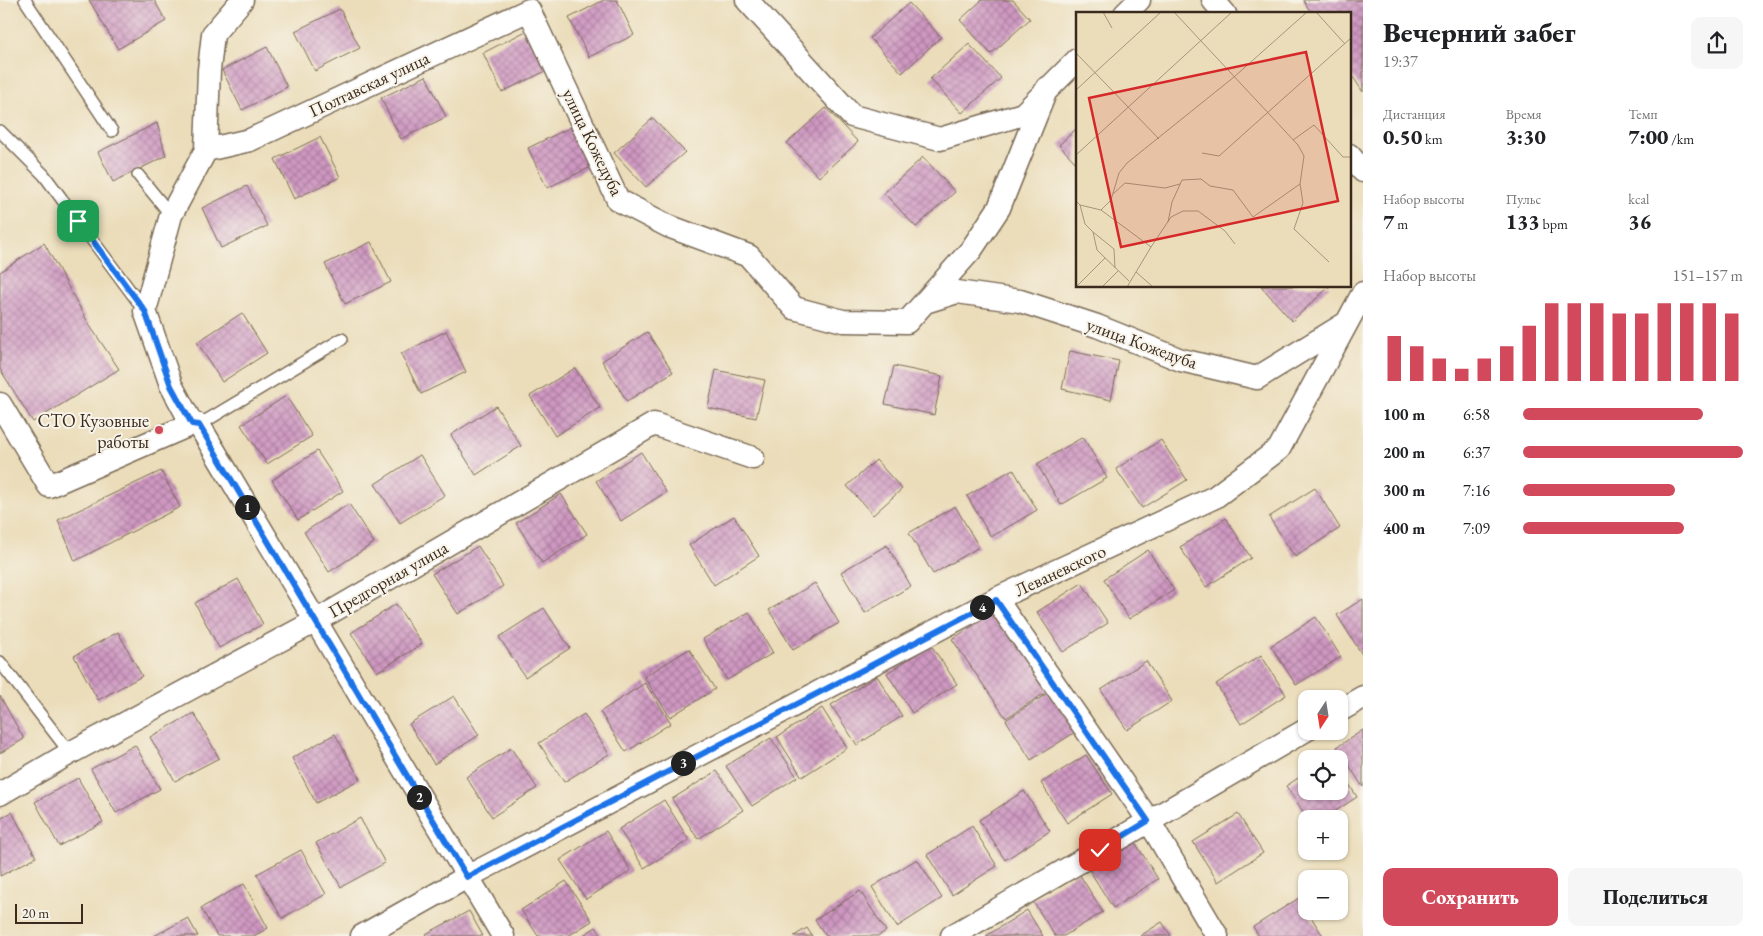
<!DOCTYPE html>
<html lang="ru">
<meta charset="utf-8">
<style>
:root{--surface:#fff;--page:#f6f6f6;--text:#202124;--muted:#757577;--accent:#d1495b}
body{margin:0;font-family:"EB Garamond",serif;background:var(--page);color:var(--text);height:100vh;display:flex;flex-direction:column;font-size:19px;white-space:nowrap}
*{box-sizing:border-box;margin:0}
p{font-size:16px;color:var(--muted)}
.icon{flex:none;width:28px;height:28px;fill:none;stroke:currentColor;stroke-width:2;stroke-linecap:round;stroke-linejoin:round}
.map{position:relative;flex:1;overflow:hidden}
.panel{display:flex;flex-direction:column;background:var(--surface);width:400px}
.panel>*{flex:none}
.needle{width:32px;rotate:192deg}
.fabs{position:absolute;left:1298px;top:690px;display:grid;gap:10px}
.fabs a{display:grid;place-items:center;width:50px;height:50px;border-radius:10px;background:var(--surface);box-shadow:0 1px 4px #0004;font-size:25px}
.scale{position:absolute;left:15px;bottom:12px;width:68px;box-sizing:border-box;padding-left:5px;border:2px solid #3b2a1e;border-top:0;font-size:14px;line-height:18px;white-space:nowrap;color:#3b2a1e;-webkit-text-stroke:4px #f7f3e8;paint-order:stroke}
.pin{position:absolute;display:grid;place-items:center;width:42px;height:42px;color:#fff;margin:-21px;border-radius:10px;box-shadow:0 2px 8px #0006}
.km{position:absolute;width:25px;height:25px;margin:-12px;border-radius:50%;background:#222;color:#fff;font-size:14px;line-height:25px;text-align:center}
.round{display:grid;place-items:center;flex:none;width:52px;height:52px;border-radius:10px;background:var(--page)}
.summary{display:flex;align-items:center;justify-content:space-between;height:85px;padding:0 20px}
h1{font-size:28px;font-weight:800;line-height:38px}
.metrics{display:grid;grid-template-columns:repeat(3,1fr);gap:8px;height:85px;padding:5px 20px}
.metrics div{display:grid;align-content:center}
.metrics b{font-size:21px;font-weight:800}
.metrics small{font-size:14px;font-weight:400}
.metrics p{font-size:14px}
.chart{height:140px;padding:10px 20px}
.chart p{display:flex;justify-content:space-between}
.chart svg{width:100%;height:90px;margin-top:5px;stroke:var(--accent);stroke-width:6}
.primary-button{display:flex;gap:10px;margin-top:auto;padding:10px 20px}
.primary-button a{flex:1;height:58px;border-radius:10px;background:var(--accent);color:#fff;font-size:20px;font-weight:800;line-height:58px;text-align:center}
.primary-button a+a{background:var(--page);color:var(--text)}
ul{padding:0 20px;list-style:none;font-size:16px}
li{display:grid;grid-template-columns:80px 60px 1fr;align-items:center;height:38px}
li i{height:12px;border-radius:6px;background:var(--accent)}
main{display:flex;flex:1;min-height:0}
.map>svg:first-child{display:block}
</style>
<main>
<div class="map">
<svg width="1363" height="936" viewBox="0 0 1363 936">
<defs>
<pattern id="building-cross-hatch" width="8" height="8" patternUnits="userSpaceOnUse" patternTransform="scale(1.25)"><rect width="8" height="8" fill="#cf98c2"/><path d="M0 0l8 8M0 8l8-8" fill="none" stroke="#a97c9d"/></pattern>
</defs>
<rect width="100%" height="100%" fill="#f7f3e8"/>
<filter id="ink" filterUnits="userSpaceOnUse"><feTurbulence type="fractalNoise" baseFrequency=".02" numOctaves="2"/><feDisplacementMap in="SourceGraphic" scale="10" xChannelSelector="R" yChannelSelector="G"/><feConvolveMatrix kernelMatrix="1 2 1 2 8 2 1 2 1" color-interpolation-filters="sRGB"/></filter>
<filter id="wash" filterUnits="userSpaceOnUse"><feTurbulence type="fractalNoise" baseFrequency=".0096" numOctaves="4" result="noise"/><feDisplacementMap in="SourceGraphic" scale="20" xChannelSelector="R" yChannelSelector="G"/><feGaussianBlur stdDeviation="1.12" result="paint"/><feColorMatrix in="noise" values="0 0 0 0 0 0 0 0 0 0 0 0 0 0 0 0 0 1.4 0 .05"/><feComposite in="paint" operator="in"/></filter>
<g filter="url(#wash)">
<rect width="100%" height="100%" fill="#ebddba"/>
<g id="blocks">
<path fill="url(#building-cross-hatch)" d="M89 0H154L166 21 118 49Z
M604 0H617L634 35 589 57 569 18Z
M982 0H1013L1030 19 991 54 960 20Z
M1303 0H1363V92L1349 71V14H1312Z
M909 3 941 37 902 73 870 38Z
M340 9 360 48 315 71 295 31Z
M528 30 548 70 502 92 483 53Z
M969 44 1001 78 962 113 930 79Z
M267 47 287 87 242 110 222 70Z
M426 76 446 117 401 139 381 98Z
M826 108 858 142 819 177 787 143Z
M653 118 685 152 646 187 614 153Z
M157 123 166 156 113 182 98 152Z
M573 126 593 166 547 188 528 148Z
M1077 128V164L1059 145Z
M320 137 340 177 294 199 275 159Z
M923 157 955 192 916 227 884 193Z
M247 186 267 226 221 248 202 208Z
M371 242 391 282 345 304 325 264Z
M44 243 90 326 119 369 33 422 0 369V272Z
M1261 286H1330L1292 321Z
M242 313 267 353 222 382 197 342Z
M446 331 466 372 421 394 401 354Z
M647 332 673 372 627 401 602 361Z
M1070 351 1119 361 1111 400 1062 389Z
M894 366 942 376 934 415 885 404Z
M575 368 600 408 555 436 530 396Z
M716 370 765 380 756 418 708 408Z
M286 396 312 436 267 464 241 425Z
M496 406 521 446 476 475 451 435Z
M1083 437 1107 478 1061 505 1037 464Z
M1161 440 1187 480 1142 508 1116 469Z
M317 451 343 491 298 520 272 480Z
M641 452 666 492 621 521 596 481Z
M420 455 445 495 400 523 375 484Z
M876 460 902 489 873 515 847 486Z
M1013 469 1037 510 991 537 967 496Z
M161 471 180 507 75 561 58 520Z
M1315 488 1340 528 1295 557 1269 517Z
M561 494 587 534 542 563 516 523Z
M349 504 374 543 329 572 304 532Z
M955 506 979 547 933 574 909 533Z
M734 516 759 556 714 585 689 545Z
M1226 518 1251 558 1206 587 1180 547Z
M887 545 911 586 865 613 841 572Z
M478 546 503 586 458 614 432 574Z
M1148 550 1174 590 1129 619 1104 579Z
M238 579 263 624 219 648 195 603Z
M815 583 839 623 793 650 769 610Z
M1082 583 1108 623 1063 652 1037 612Z
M1363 599V656L1337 615Z
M396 604 422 644 377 672 351 633Z
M544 608 570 648 525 677 499 637Z
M998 610 1051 689 1006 718 952 639Z
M749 612 773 653 727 680 703 639Z
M1316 617 1341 657 1296 685 1271 646Z
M118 632 142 676 98 700 74 656Z
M931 645 957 684 912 713 887 673Z
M689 649 715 689 670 717 644 677Z
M1261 655 1286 695 1241 724 1216 684Z
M1146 661 1172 701 1127 730 1101 690Z
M877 676 902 716 857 745 831 705Z
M645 683 671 723 626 752 600 712Z
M1051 691 1077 731 1031 760 1006 720Z
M0 696 24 739 0 753Z
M454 696 479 735 434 764 409 724Z
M822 708 847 748 802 777 777 737Z
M194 713 219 758 175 781 150 737Z
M584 714 609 754 564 782 539 743Z
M1363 730V787L1337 747Z
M335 734 360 779 316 803 292 758Z
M771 738 797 777 752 806 726 766Z
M135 745 160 789 116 813 91 769Z
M511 748 537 788 492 817 466 777Z
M1086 755 1112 794 1067 823 1041 783Z
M1339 768 1357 797 1323 819H1308L1286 786 1306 773V791H1339Z
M717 771 743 810 698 839 672 799Z
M78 778 103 822 59 846 35 802Z
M1024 791 1050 831 1005 860 979 820Z
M664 800 689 840 644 868 619 829Z
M12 812 36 857 0 876V819Z
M1238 814 1263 853 1218 882 1193 842Z
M360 818 385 863 341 887 316 843Z
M972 826 997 866 952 895 927 855Z
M606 831 631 871 586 899 560 860Z
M1133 839 1158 879 1113 908 1088 868Z
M301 850 326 894 282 918 257 874Z
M917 859 942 898 897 927 872 887Z
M1078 872 1103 912 1064 936H1055L1032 900Z
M566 881 592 921 568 936H538L521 910Z
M244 884 268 928 254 936H217L201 908Z
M860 891 886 931 878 936H826L815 920Z
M1299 898 1323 936H1259L1253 927Z
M1027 910 1043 936H986Z
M469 911 483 936H427L426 934Z
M188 918 198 936H154Z
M1162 922 1171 936H1140Z
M596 927 602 936H582Z
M807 928 812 936H794Z"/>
</g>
</g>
<g filter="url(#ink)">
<use href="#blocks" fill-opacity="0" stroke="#796955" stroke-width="1"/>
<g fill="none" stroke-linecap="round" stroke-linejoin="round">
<g stroke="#796955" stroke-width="14">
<path id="service" d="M25 0 112 131
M0 131 44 175 145 311
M138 175 171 215
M199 425 342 339
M0 662 70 753"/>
</g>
<g stroke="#796955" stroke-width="25">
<path id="minor" d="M242 0 213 34 209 70 206 150 171 215 145 311 171 385 192 424 199 425 503 936
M747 0 852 116 940 139 1023 114 1077 60
M1213 0 1225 14
M1125 14 1139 0
M206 150 250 140 529 10 618 200 668 226 749 256 794 308 843 321 907 322 971 250 999 208 1047 88
M1349 155 1363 171
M925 302 957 292 1020 301 1097 326 1181 360 1257 378 1345 324
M0 404 49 486 192 424
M996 599 1149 821 1217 936
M1339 711 1363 697
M0 794 70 753 314 622 654 424 753 458
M362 936 467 877 996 599 1215 497 1279 449 1363 293
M952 936 1306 730"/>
</g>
<use href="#service" stroke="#fff" stroke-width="11"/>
<use href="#minor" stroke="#fff" stroke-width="22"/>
</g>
</g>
<g fill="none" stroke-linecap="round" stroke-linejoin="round" filter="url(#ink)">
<g stroke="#fff" stroke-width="10">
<path id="route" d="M78 221 145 311 171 386 192 424 199 425 467 877 996 600 1148 821 1100 850"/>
</g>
<use href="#route" stroke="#1a73e8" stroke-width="6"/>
</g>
<circle fill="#d1495b" stroke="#f7f3e8" stroke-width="2" cx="159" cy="430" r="5"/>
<g text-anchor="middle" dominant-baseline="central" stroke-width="4" stroke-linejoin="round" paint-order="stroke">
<g font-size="18" fill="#3b2a1e" stroke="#f7f3e8">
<text transform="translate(369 84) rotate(-25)">Полтавская улица</text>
<text transform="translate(593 142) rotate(64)">улица Кожедуба</text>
<text transform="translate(1142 343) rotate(20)">улица Кожедуба</text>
<text transform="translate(1060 570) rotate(-25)">Леваневского</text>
<text transform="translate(388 579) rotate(-30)">Предгорная улица</text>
</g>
<g font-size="18" fill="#3b2a1e" stroke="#f7f3e8" text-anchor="end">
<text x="149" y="420">СТО Кузовные<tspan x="149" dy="21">работы</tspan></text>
</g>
</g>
<g transform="translate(1076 12)">
<rect width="275" height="275" fill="#ebddba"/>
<path fill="none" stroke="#a5957c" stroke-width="1" d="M27 0 36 16M98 0 222 133 228 144 224 172 227 191 218 217 253 250M240 0 269 32M0 41 83 127M0 78 85 0M217 128 238 113 267 145H275M126 141 143 144 275 26M0 143 156 0M37 182 49 171 89 176 104 172M0 189 4 193 25 198 75 235 51 275M4 193 9 212 17 220 21 238 53 269M25 198 35 188 43 161 51 151 158 65 231 0M92 210 96 190 106 168 125 167 134 174 157 178 177 205 224 172M17 220 38 237 39 256M75 235 95 205 107 199H122L149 219 159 232M60 260 77 275M0 275 29 246M26 275 42 259"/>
<path fill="#d62828" fill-opacity="0.15" stroke="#d62828" stroke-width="2.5" d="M230 40 262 189 45 235 13 86Z"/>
<rect width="275" height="275" fill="none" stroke="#3b2a1e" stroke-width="2.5"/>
</g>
</svg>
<div class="fabs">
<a><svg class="needle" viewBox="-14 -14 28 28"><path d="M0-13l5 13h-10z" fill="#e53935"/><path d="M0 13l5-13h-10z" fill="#757577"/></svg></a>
<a><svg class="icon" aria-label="locate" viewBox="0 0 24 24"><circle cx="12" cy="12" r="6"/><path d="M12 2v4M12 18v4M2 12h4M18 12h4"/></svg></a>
<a>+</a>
<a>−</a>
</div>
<div class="scale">20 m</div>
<div class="pin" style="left:78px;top:221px;background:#1e9e55"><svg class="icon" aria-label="arrive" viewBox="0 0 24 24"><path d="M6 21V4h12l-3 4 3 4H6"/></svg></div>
<div class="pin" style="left:1100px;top:850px;background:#d93025"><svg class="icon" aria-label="check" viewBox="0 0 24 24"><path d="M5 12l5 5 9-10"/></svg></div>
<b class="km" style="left:247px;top:507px">1</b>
<b class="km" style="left:419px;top:797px">2</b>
<b class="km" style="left:683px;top:763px">3</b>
<b class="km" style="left:982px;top:607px">4</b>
</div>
<section class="panel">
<div class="summary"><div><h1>Вечерний забег</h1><p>19:37</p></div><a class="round"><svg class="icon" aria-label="share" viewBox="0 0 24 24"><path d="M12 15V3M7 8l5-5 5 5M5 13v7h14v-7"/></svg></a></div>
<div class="metrics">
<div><p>Дистанция</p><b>0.50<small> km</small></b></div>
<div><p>Время</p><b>3:30</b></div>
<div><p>Темп</p><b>7:00<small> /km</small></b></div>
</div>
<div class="metrics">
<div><p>Набор высоты</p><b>7<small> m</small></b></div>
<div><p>Пульс</p><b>133<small> bpm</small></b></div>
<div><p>kcal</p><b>36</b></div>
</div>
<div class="chart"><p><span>Набор высоты</span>151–157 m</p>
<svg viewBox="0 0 160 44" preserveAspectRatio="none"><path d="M5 44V22M15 44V27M25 44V33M35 44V38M45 44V33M55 44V27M65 44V17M75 44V6M85 44V6M95 44V6M105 44V11M115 44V11M125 44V6M135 44V6M145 44V6M155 44V11"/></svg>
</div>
<ul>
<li><b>100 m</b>6:58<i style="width:82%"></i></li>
<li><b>200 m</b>6:37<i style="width:100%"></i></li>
<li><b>300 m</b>7:16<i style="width:69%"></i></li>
<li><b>400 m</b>7:09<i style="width:73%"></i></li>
</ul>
<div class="primary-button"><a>Сохранить</a><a>Поделиться</a></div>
</section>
</main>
